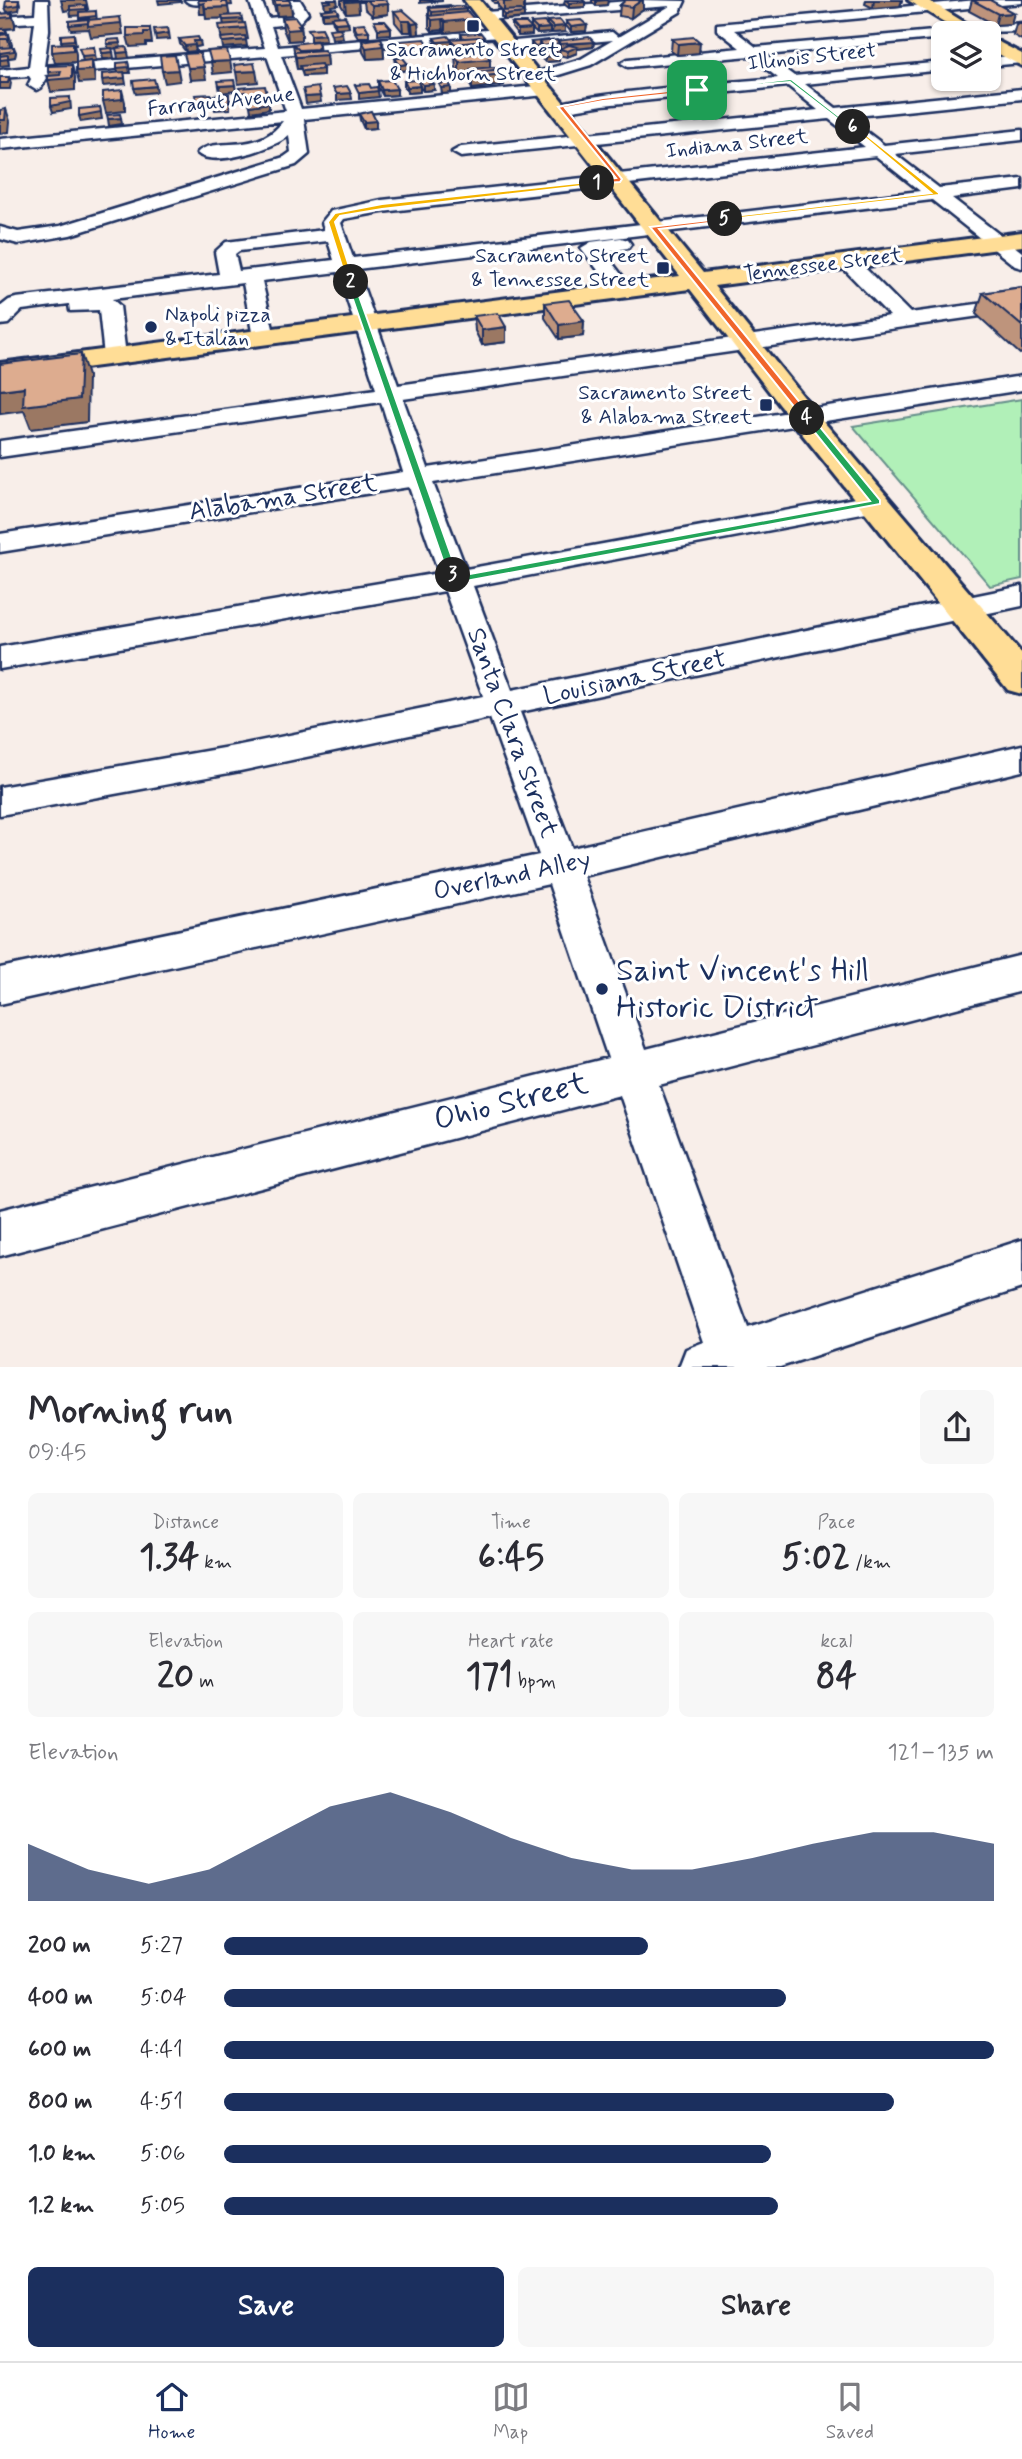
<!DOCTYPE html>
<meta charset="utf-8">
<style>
:root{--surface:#fff;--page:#f7f7f7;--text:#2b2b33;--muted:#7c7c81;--line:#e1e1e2;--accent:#1b2f5e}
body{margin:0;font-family:Mynerve,sans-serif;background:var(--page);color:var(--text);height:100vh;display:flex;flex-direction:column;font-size:26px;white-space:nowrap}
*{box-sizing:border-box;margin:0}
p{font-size:23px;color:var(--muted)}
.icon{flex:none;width:38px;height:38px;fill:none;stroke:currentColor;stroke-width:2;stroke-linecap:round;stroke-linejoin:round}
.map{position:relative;height:1367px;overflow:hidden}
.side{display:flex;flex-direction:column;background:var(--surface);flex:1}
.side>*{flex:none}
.tools{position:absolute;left:931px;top:21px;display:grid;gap:14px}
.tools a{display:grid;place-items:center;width:70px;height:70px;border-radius:10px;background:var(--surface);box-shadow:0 2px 5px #0004;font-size:35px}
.pin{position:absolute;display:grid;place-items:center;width:60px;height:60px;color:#fff;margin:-30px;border-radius:14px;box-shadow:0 4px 10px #0006}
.km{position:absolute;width:35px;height:35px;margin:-18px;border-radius:50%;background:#222;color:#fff;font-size:19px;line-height:35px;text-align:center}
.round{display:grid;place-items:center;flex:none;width:74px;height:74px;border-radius:10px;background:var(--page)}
.summary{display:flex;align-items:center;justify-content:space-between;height:119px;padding:0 28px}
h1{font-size:38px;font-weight:700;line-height:52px}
.stats{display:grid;grid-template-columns:repeat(3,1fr);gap:10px;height:119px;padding:7px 28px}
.stats div{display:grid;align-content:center;border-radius:10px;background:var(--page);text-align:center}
.stats b{font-size:35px;font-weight:700}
.stats small{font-size:19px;font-weight:400}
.stats p{font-size:19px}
.chart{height:196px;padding:14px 28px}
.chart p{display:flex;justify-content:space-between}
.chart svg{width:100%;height:126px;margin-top:7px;fill:var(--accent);opacity:.7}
.primary-button{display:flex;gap:14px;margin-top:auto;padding:14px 28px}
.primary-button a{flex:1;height:80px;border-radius:10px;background:var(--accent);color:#fff;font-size:28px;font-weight:700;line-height:80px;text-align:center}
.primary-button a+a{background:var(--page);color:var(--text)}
ul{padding:0 28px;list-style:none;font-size:23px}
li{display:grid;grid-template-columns:112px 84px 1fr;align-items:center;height:52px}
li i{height:18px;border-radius:9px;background:var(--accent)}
.menu{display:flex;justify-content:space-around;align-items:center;height:98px;border-top:2px solid var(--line);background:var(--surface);font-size:19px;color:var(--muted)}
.menu a{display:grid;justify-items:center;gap:4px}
.menu .on{color:var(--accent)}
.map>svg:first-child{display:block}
</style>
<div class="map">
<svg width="1022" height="1367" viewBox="0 0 1022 1367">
<rect width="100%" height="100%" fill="#f8eee9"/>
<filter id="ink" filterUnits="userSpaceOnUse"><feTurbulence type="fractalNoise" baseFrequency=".0143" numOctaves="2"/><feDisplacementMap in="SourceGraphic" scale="14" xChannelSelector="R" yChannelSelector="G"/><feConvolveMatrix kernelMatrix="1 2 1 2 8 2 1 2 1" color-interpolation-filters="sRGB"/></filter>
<g filter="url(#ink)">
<path fill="#b1f0b8" stroke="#66908b" stroke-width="2" d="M1022 399V579L990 586 853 426Z"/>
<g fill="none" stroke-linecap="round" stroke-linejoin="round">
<g stroke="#1b2f5e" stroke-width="5">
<path id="minor" d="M36 0H48L49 30 44 66 265 48 249 0H261L268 18 290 16 294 12 288 0H300L308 13 299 23 271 26 278 47 499 29 506 33 499 37 281 55 301 109 546 85 554 90 546 95 304 119 309 154 296 165 70 235 18 244 0 239V227L18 232 60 226 284 157 291 152 289 135C275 149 212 168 197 153 214 135 257 157 283 121L0 149V139L286 111 267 56 44 75 47 78 41 88 36 90 28 85 31 79 29 76 0 78V70L29 67 35 22 0 24V16L35 14Z
M185 0H208C203 6 190 6 185 0Z
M642 0 685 1 680 12 591 65 536 82 531 80 528 77 531 74 581 59 613 40 509 49 502 45 504 42 612 32 618 37 670 6 486 20 479 16 486 12Z
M977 0H1022V3L734 30 756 47 1022 23V31L943 33V38L766 55 794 76 943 62V70L805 84 836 108 1022 89V99L847 117 884 145 1022 130V140L895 154 939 188 1022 179V189L952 198 1022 252V268L1015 266 932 200 357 269 398 385 890 316 841 266 838 262 841 258H855L910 313 1022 298V310L403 399 428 468 1022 376V390L433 483 466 569 877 494 886 496 890 502 886 508 877 510 473 586 512 690 1022 586V606L520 712 572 848 1022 745V771L583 876 646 1049 1022 955V991L659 1085 748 1328 1022 1240V1288L780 1367H679L686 1349 704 1342 620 1095 0 1256V1210L608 1058 549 884 0 1004V968L539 855 490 718 240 771 0 815V787L240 745 483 696 445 591 0 669V647L439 573 409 487 0 552V534L403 472 381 402 0 457V441L376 389 338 272 262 281 275 337 272 342H256L253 337 243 283 112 299 120 306 126 356 123 361H107L104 356 99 310 70 311 69 304 22 310 8 324 0 325V307L9 300 16 298 219 274 215 252 226 242 324 230 322 222 331 211 382 200 865 147 829 119 461 157 452 152 461 147 818 110 788 86 603 105 561 112 553 107C566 94 747 81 778 78L750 56 628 67 621 63 628 59 740 48 717 30V24ZM876 156 920 191 353 258 341 223 344 219 382 212ZM328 241 334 260 239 271 235 254 239 251Z
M1022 55V63L989 66V58Z
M621 238 628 240 631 244 628 248 604 252 634 291 631 295H617L581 248 591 242Z"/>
</g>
<g stroke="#1b2f5e" stroke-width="6">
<path id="major" d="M464 0H480L703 273 1022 232V246L714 286 824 422 1022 654V694L1008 690 803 435 690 289 0 379V363L680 276Z
M908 0H928L982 33H962Z
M989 37 1022 54V66L989 49Z"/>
</g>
<use href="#minor" fill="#fff" fill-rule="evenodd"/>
<use href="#major" fill="#ffdd96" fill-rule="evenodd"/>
</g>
<path fill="#be947b" stroke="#1b2f5e" stroke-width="2" d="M272 0H289L292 15 277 16Z
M341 0H358L359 12 346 13 341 5Z
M359 0H385L388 4V14L373 16 365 9 364 2H360Z
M492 0H524V11H522L524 13V18L504 20 501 17V11H503L498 6V3H494Z
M565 0H583L585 2V7L569 8 564 4Z
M592 0H608L607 5 596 6 592 2Z
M626 0H643V9L631 18 619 16 620 5Z
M866 0H902L900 6 873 8 865 4Z
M972 0H990L1011 24 995 25 969 11Z
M451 6 466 9V13L474 19V30L445 33 443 30 432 31 429 27V7Z
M321 10 348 22 349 27 336 28 333 23 332 18 323 19Z
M394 11 418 23 419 34 413 35 411 32H403L395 22Z
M12 13 15 24V28L6 29 12 47 16 52 15 57 8 58 9 65 0 66V14Z
M282 18 301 25 302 36H301V40L288 41 283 29Z
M547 21 565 32 552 33 550 30V33L537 34 532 29V35L518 36 512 28V23L531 28V23L547 25Z
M566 21 587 25 586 31 571 32 566 26Z
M1022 23V40L1013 35 1016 24Z
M353 24 369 31V37H358L353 29Z
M461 34 484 43H483V45L490 49V67L504 74V85L472 89 470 85V73L471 72 459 73 456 68 455 56H459V55H455L452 50V47L438 48 435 44 434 38 452 41 451 39 461 38Z
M179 39 201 46 195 47 196 51 186 52 180 44Z
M672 39 699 53 677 55 671 51Z
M362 41 383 42 384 58 367 59 363 52Z
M398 41 429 45V50L403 54 399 47Z
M531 42H594L593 47 577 49V53L567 57 559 55V61L545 62 540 57 539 52H535L531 48Z
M293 44 319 45V50L327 55 328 66 322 67 323 75 303 76 301 69H297L296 64Z
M395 58 408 64V70L400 71 396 64Z
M418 78 434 90 423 91 420 87V92L408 93 404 87V81L418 82Z
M378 81 397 95 383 96 378 87Z
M230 100V109L215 110 213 104Z
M359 114 376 128 364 129 360 120Z
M1022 287V353L1020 354 976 314 983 293Z
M545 303 584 321 583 336 559 339 545 318Z
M474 316 506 327V342L482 345 475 331Z"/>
<path fill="#9b7864" stroke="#1b2f5e" stroke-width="2" d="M19 0 20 4 19 10 7 12 5 7Z
M61 0H86L88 9H87V15L71 16 70 10 64 11Z
M158 0H180L181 2 159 4Z
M221 0H231L232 5 222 6Z
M330 0H337L338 5 331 6 332 8H325L324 3Z
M420 0H442V1L420 3Z
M524 0V11L504 12V2Z
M608 0 607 5 596 6V1Z
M642 0H643V9L631 18 632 7Z
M874 0H902L900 6 873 8Z
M358 1 359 12 346 13 345 2Z
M585 2V7L569 8V3Z
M204 3 205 14H200L199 4Z
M291 4 292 15 277 16 276 5Z
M388 4V14L373 16 372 5Z
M228 7 230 18 206 19 205 8Z
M466 9V20L474 19V30L445 33V22L442 19 443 30 432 31V11Z
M96 11 97 22 120 17 123 34 91 37 89 29 71 30 69 25 80 23 79 18Z
M338 12 339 18 323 19V13Z
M12 13 15 24V28L0 29V18Z
M524 13V18L504 20V15Z
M1014 13 1011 24 995 25 998 14Z
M242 19 243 24 224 26 223 20Z
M402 21H410L411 32H403Z
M348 22 349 27 336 28 335 23Z
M418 23 419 34 413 35 412 24Z
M298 25H301L302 36H301V40L288 41 287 30Z
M587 25 586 31 571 32V27Z
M565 26V32L552 33 553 27Z
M150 28 152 43H146V46L130 47 127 36 144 32Z
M246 28 248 39 222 41 220 30Z
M391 28V34L378 35V29Z
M550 28V33L537 34V29Z
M532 29V35L518 36V30Z
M169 33 170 39 156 40 155 35Z
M342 33 343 38 332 39 331 34Z
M9 34 12 45 11 50 8 39Z
M74 34 76 45H74L76 54V62L55 63 52 52 63 46 61 41Z
M325 34 326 40 311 41V35Z
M484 37V43H483V50L490 49V71L471 69V72L459 73V62L462 61V52L459 47V55H455V44L464 39Z
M246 40 247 46 223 48 222 42Z
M194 41H200L201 46 195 47 196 51 186 52 185 46Z
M452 41V47L438 48 437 42Z
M381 42H383L384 58 367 59 366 48Z
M594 42 593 47 577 49V53L567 57 569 44Z
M700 42 699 53 677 55 678 44Z
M120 43 121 48 109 49 107 44Z
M560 44 559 61 545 62V57L542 53V46Z
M319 45 320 55H327L328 66 301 68 300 66 301 69H297L296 57H300L299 50Z
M429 45V50L403 54V48Z
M539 46V52H535V47Z
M14 47 16 52 15 57 8 58 9 65 0 66V53Z
M94 47 96 61H92L94 72 95 82 79 83 76 71 83 62 82 56Z
M113 52 114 58 103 59 102 53Z
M128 52 129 58 118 59 117 53Z
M230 61 232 72 213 74 211 62Z
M128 62 130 73H124L126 84 103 86 102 80 118 73 117 68Z
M408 64V70L400 71V65Z
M72 65 75 77V90L51 92 48 80H50L48 72Z
M204 67 206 79 190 80 188 68Z
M323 69V75L303 76 302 71Z
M178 70 180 81 165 83 162 71Z
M256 71 258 82 238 84 236 72Z
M504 74V85L472 89V77Z
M9 77 11 83 10 89H0V83Z
M434 84V90L423 91V85Z
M235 85 236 91 220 93 219 86Z
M156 86 157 92 136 94 134 88Z
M420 86V92L408 93 407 87Z
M451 87V93L442 94 441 88Z
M397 89V95L383 96 382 90Z
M122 90 125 102V111L106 113 103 101Z
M378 91 379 97 359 99V93Z
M245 92 246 98 241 99 240 93Z
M351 93 352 99 337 100V94Z
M320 96 321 102 306 104 305 97Z
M70 97 71 109 53 112 51 106Z
M212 101 214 107 198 108 197 102Z
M269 103V109L251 112 250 106Z
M100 107 102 119 81 122 79 116Z
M6 109 10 121 9 132 0 133V120Z
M121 118 122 124 109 126 108 119Z
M376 121V128L364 129V122Z
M584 321 583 336 559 339V325Z
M506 327V342L482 345V330Z
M81 354 88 376 87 422 31 429 24 411 0 414V390L24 387Z"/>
<path fill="#ddac8f" stroke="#1b2f5e" stroke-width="2" d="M6 0H19L18 5 5 7Z
M198 0H222V2H227L228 7 205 8 204 3 199 4Z
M274 0H289L291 4 276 5Z
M323 0H334H330L331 2 324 3Z
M344 0H358V1L345 2Z
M366 0H385L388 4 372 5Z
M503 0H523L504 2Z
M566 0H583L585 2 569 3Z
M626 0H642L632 7 620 5Z
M972 0H990L1014 13 998 14Z
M86 5V9L70 10V6Z
M450 5 451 6 429 8V7Z
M463 6 466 9 432 12 429 8Z
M336 8 338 12 323 13 321 10Z
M403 10 418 23 412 24 410 21H402L394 11Z
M521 10 524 13 504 15 501 11Z
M96 11V16L79 18V12Z
M468 12 474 19 445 22 442 19 432 20 429 16Z
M12 13V17L0 18V14Z
M241 15 242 19 223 20 222 16Z
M345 16 348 22 335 23 332 17Z
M120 17 121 23 88 26V20Z
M295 17 301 25H298L300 29 287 30 282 18Z
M89 19 88 23 69 25V21Z
M560 20 565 26 553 27 547 21Z
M581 20 587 25 571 27 566 21Z
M374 21H385L391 28 378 29Z
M544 22 550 28 537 29 531 23Z
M245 23 246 28 220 30 219 25Z
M364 23 369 31 357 32 353 24Z
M512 23H526L532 29 518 30Z
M127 28H150V32H144V35L127 36Z
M168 28 169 33 155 35 154 29Z
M322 28 325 34 311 35 308 29Z
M340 28 342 33 331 34 329 29Z
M0 29H6L5 33H0Z
M481 33 484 37 480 38 479 37 463 38 461 34Z
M9 34 8 39H0V35Z
M74 34V40L61 41V35Z
M245 36 246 40 222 42 221 38Z
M448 36 452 41 437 42 434 38Z
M198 37 200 41H194L195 45 185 46 179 39Z
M479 37 483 41 455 44 451 39Z
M589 37 594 42 559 44 557 41Z
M694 37 700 42 678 44 672 39Z
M381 38 383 42H381L383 46 366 48 362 41Z
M119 39 120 43 107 44V40Z
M425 39 429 45 403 48 398 41Z
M549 40 539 42V46L535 47 531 42Z
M557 40 560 44 542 46 539 42Z
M317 41 319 45 317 49 299 50 293 44Z
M73 43V50L52 52V44Z
M487 45 490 49 462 52 459 47Z
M569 45 577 47 568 51 559 49Z
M14 47V51L0 53V48Z
M94 47 95 55 82 56 79 48Z
M126 47 128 52 117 53 116 48Z
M112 48 113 52 102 53 101 49Z
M227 50 230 61 211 62 208 51Z
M324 50 327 55 296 57 294 52Z
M555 50 560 55 545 57 540 52Z
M485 52 490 59 459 62 455 56Z
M200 53 204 67 188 68 184 54Z
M8 55V59L0 60V56Z
M175 55 178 70 162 71 160 56Z
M395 58H403L408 64 400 65Z
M91 60 92 70 76 71V62Z
M128 62 129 67 117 68V63Z
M254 63 256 71 236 72 234 65Z
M321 64 323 69 302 71 300 66Z
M72 65V78L48 80V76L60 75 61 71 48 72V66Z
M494 67 496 70 474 72 471 69Z
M500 69 504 74 472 77 470 73Z
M124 72 125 78 102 80V74Z
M0 77H9L8 83H0Z
M429 77 434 84 423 85 418 78Z
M154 79 156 86 134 88 133 81Z
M234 80 235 85 219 86 218 81Z
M392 80 397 89 382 90 378 81Z
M417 80 420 86 407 87 404 81Z
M449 83 451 87 441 88 439 84Z
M369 84 371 88 377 87 378 91 359 93 355 85Z
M265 86 269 103 250 106 248 100H254L253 98H247L245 92 240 93 239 88Z
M347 86 351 93 337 94 333 88Z
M318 87 320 96 305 97 303 89Z
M122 90V99L103 101V92Z
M211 94 212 101 197 102 195 95Z
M229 94V103L213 104 214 95Z
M70 97V102L51 106V98Z
M100 107 101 112 79 116V109Z
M6 109 5 120H0V110Z
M371 111 376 121 364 122 359 114Z
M120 114 121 118 108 119 107 115Z
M1022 287V326L983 293Z
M569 300 584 321 559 325 545 303Z
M498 313 506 327 482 330 474 316Z
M81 354 79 399 23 406 24 387 0 390V364Z"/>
</g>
<path fill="#f0652b" stroke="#fff" stroke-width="2" d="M697 88 699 91 603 101 565 108 622 179 620 182 594 184V181L616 178 558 107 603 98Z"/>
<path fill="#f5b400" stroke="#fff" stroke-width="2" d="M597 181 599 184 382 209 340 216 335 222 354 282 351 284 347 282 328 222 335 213 382 204Z"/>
<path fill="#22a559" stroke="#fff" stroke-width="2" d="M351 280 354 282 458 575 457 577 448 575 347 282Z"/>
<path fill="#22a559" stroke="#fff" stroke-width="2" d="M804 416H811L880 500V504L455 583 451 582 448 575 453 571 459 576 870 501 804 419Z"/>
<path fill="#f0652b" stroke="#fff" stroke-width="2" d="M727 218 725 221 659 229 811 416V419H804L650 227Z"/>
<path fill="#f5b400" stroke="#fff" stroke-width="2" d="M851 126H855L939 193V195L722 220 725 217 931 193Z"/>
<path fill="#22a559" stroke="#fff" stroke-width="2" d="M791 79 855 129H851L790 82 694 90Z"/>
<g fill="#1b2f5e" stroke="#fff" stroke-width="2.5">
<rect x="466" y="19" width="14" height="14" rx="3.5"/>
<rect x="656" y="261" width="14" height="14" rx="3.5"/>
<circle cx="151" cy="327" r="7"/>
<rect x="759" y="398" width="14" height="14" rx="3.5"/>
<circle cx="602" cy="989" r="7"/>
</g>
<g text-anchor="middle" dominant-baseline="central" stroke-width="6" stroke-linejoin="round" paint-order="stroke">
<g font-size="21" fill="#1b2f5e" stroke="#fff" text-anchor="end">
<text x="473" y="50" text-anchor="middle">Sacramento Street<tspan x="473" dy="24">&amp; Hichborn Street</tspan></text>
<text x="649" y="256">Sacramento Street<tspan x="649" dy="24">&amp; Tennessee Street</tspan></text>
<text x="165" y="315" text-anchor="start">Napoli pizza<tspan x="165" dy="24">&amp; Italian</tspan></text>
<text x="752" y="393">Sacramento Street<tspan x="752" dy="24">&amp; Alabama Street</tspan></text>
</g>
<g font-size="21" fill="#1b2f5e" stroke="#fff">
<text transform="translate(812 57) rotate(-6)">Illinois Street</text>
<text transform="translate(221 102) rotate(-6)">Farragut Avenue</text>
<text transform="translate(737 144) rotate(-6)">Indiana Street</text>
<text transform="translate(823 265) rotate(-7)">Tennessee Street</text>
</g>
<g font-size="26" fill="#1b2f5e" stroke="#fff">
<text transform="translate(283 498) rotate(-9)">Alabama Street</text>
<text transform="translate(635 678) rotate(-12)">Louisiana Street</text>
<text transform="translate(512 733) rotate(70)">Santa Clara Street</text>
<text transform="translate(512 876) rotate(-12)">Overland Alley</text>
</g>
<g font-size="32" fill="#1b2f5e" stroke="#fff" text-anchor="start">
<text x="616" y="971">Saint Vincent's Hill<tspan x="616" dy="37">Historic District</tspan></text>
</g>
<g font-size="32" fill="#1b2f5e" stroke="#fff">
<text transform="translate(511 1102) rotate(-14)">Ohio Street</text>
</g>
</g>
</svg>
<div class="tools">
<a><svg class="icon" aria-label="layers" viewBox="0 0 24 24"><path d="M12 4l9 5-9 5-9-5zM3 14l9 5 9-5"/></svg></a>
</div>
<div class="pin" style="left:697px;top:90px;background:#1e9e55"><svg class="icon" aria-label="arrive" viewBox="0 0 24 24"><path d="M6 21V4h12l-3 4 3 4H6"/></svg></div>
<b class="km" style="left:597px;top:183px">1</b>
<b class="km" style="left:351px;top:282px">2</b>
<b class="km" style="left:453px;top:575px">3</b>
<b class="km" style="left:807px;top:418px">4</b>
<b class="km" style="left:725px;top:219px">5</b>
<b class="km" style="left:853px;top:127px">6</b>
</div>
<section class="side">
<div class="summary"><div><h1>Morning run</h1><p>09:45</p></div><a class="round"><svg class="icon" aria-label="share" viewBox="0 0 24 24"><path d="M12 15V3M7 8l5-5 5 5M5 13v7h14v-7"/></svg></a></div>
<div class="stats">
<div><p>Distance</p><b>1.34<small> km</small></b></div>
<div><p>Time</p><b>6:45</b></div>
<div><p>Pace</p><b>5:02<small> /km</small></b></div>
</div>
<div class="stats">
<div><p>Elevation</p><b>20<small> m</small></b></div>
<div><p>Heart rate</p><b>171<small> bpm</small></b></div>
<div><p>kcal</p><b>84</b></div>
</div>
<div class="chart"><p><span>Elevation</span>121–135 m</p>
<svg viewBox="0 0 160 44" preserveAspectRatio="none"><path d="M0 44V24L10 33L20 38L30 33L40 22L50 11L60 6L70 13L80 22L90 29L100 33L110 33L120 29L130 24L140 20L150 20L160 24V44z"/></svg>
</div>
<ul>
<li><b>200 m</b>5:27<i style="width:55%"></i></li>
<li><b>400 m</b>5:04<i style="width:73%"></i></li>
<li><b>600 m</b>4:41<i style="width:100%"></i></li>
<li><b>800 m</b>4:51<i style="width:87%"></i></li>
<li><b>1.0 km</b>5:06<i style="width:71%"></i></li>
<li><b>1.2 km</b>5:05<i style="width:72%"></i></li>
</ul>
<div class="primary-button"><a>Save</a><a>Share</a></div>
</section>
<nav class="menu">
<a class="on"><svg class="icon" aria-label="home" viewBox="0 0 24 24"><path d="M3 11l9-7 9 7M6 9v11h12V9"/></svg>Home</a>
<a><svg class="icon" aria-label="map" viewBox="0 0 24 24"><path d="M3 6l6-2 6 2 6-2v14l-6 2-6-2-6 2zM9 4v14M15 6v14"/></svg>Map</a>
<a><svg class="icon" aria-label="saved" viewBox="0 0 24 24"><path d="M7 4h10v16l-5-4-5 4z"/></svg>Saved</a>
</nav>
